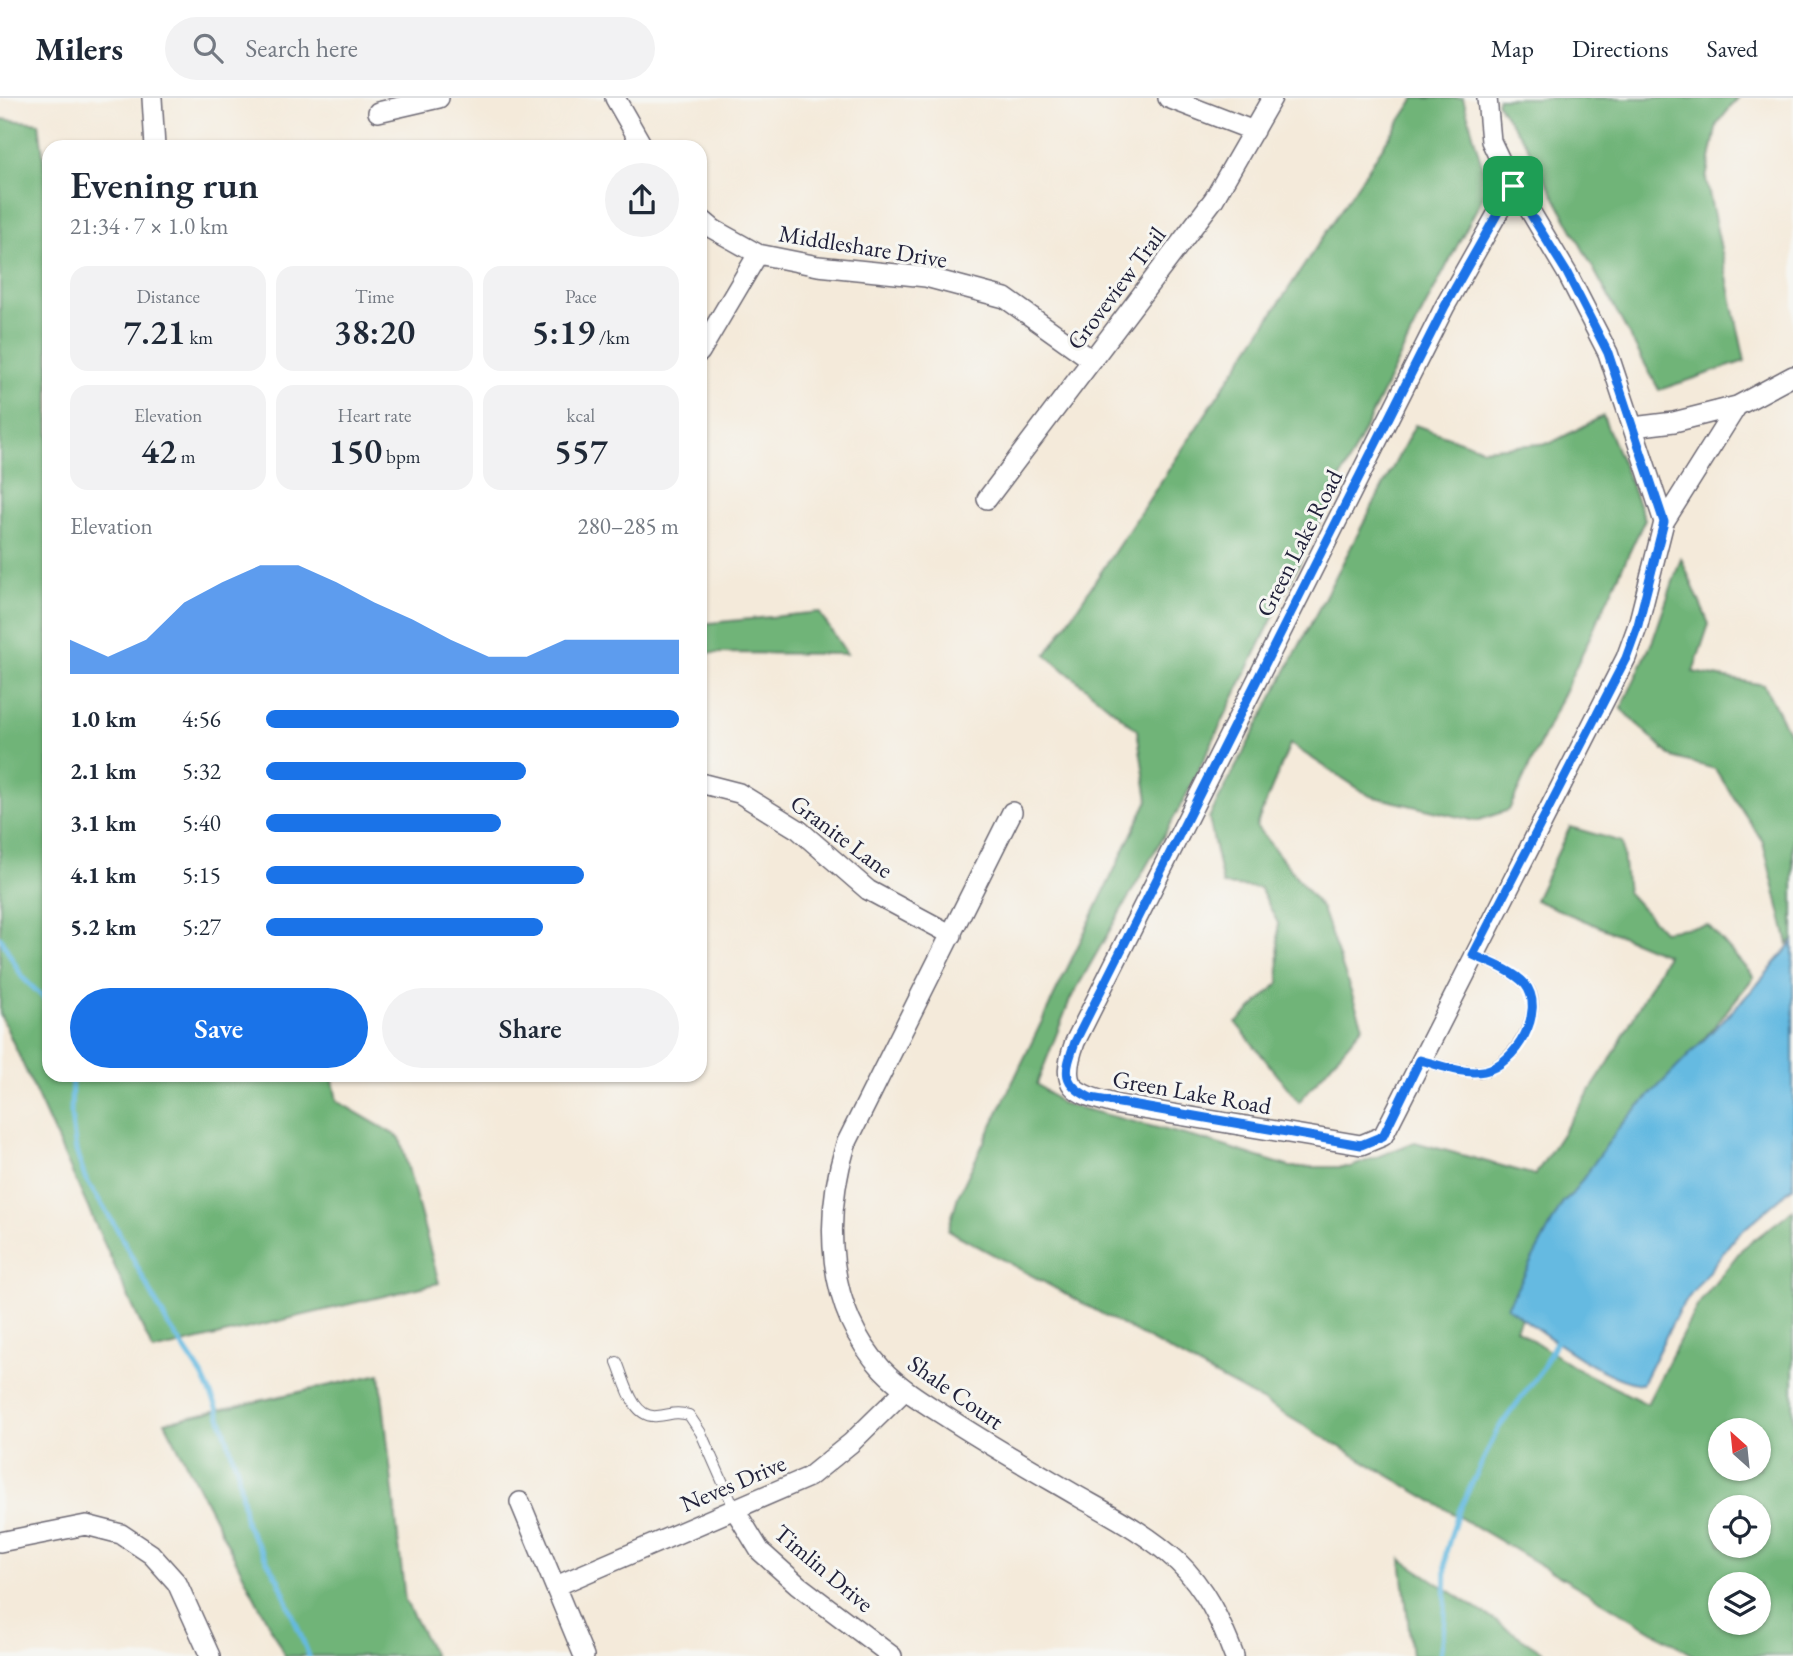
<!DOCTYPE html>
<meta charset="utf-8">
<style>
:root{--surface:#fff;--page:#f2f2f3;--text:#1f2937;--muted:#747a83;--line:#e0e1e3;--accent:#1a73e8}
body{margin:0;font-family:"EB Garamond",serif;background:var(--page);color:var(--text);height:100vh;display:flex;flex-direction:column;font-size:26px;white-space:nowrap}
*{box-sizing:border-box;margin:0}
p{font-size:23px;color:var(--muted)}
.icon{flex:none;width:38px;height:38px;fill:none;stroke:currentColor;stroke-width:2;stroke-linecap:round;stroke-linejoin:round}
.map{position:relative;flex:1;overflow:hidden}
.details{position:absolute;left:42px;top:42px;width:665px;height:942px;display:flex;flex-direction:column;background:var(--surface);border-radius:21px;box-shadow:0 2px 5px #0004}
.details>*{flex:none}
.needle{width:46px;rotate:333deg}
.fabs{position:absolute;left:1708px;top:1320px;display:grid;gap:14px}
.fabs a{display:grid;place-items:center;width:63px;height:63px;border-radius:50%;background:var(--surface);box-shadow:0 2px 5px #0004;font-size:35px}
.pin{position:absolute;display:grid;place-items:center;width:60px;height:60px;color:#fff;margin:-30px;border-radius:14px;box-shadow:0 4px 10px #0006}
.round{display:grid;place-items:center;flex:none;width:74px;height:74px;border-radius:37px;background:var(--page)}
.headline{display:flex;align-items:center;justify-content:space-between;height:119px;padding:0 28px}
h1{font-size:38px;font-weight:600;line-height:52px}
.stats{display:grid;grid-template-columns:repeat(3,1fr);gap:10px;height:119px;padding:7px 28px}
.stats div{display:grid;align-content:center;border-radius:18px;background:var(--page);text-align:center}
.stats b{font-size:35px;font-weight:600}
.stats small{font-size:19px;font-weight:400}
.stats p{font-size:19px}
.chart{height:196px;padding:14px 28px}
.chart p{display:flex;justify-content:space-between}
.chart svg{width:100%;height:126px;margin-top:7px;fill:var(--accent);opacity:.7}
.primary-button{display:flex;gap:14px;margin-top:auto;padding:14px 28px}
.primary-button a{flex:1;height:80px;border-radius:42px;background:var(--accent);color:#fff;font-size:28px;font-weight:600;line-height:80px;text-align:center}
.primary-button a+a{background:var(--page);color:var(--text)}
ul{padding:0 28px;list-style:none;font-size:23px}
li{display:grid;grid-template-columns:112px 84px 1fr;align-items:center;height:52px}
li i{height:18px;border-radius:9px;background:var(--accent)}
header{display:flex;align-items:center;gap:42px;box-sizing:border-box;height:98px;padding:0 35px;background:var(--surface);border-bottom:2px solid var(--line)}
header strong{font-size:33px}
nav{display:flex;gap:38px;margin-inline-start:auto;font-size:24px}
.search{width:490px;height:63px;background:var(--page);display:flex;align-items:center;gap:18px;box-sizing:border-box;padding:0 24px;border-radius:38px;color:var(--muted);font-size:26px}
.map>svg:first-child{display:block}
</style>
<header>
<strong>Milers</strong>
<div class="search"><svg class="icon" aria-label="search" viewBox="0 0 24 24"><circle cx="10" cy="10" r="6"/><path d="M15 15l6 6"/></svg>Search here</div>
<nav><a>Map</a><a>Directions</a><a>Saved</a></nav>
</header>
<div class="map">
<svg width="1793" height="1558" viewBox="0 0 1793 1558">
<rect width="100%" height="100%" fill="#f6f6f2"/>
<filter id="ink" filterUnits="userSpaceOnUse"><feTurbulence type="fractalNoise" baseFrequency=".0143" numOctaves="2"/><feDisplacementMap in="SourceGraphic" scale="14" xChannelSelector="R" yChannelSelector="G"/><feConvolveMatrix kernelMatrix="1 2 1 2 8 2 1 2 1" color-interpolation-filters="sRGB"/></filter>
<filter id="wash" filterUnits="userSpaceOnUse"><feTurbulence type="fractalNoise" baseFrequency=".00686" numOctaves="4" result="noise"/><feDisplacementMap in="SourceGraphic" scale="28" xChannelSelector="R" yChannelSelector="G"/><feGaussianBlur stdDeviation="1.57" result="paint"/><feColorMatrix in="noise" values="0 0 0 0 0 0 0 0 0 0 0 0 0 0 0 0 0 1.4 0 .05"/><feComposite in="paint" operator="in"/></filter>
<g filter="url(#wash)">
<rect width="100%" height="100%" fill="#f4eada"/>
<path fill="#6fb478" stroke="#486b5a" stroke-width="2" fill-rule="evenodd" d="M1415 0H1463L1488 89 1412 234 1184 702 1070 902 1037 986 1061 1005 1208 1043 1290 1069H1351L1415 1044 1535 1077 1609 964 1667 857 1535 802 1570 729 1622 744 1627 794 1663 833 1708 827 1754 879 1673 979 1557 1138 1516 1231 1575 1270 1647 1306 1697 1208 1742 1151 1793 1112V1351L1790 1357 1793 1366V1558H1695L1262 1303 948 1132 958 1098 1148 702 1137 632 1046 557ZM1720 1332H1759V1370H1720ZM1720 1409H1759V1447H1720ZM1720 1486H1759V1524H1720Z
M1498 0H1738L1717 26 1706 81 1745 263 1659 292 1526 46 1497 5Z
M0 21 39 25 49 104V976L332 977 337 1003 400 1040 439 1185 153 1253 0 916Z
M1603 318 1645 421 1509 712 1476 723 1370 698 1290 646 1256 728 1322 811 1363 928 1299 1004 1236 925 1279 885 1278 825 1260 790 1223 787 1209 720 1415 327 1483 351 1551 345Z
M1681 460 1709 526 1693 574 1764 587 1793 643V841L1788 846 1763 744 1715 671 1672 659 1621 611 1653 542Z
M819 514 847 556 700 555V526Z
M380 1276 405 1502 434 1558H285L165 1324Z
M1401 1461 1549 1558H1412Z"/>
<path fill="#65bae1" stroke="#446e8e" stroke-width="2" d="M1793 844V1089L1735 1139 1679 1212 1642 1286C1602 1282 1541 1233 1507 1209L1563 1104 1572 1096 1621 1027 1756 888Z"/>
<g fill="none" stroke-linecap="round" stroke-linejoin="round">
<path stroke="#65bae1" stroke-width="5" d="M0 839 22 879 49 905
M72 976 71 1017 76 1053 85 1080 117 1131 167 1225 202 1277 217 1309 238 1374 246 1427 279 1483 309 1558
M1440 1558 1445 1521 1446 1454 1457 1417 1498 1331 1541 1273 1556 1244"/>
</g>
</g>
<g filter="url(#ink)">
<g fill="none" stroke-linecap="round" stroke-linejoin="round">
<g stroke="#6c6873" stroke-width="12">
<path id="service" d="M1420 962C1440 967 1464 977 1484 973 1510 968 1540 922 1531 896 1525 877 1491 865 1474 857
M617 1264C625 1282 632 1321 657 1318 670 1317 675 1313 689 1317L701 1335 735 1412"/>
</g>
<g stroke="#6c6873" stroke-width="22">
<path id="minor" d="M152 0 155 49
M615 0 643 49
M1168 0 1254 33
M1487 0 1491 43 1501 64 1567 175 1608 255 1664 424
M378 14 439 0
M1513 88 1445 208 1075 944C1058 992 1074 995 1118 1007L1361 1047 1383 1038 1626 560 1638 527 1664 424 1737 308
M700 120 713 131 758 156 818 168 926 179 1005 200 1092 262
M700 254 758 156
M1633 329 1674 324 1737 308 1793 278
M987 401 1214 101 1272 0
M700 685 739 695 799 732 868 792 952 837
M1012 714 846 1046C823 1121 826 1210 882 1271 900 1290 923 1304 945 1318 989 1347 1035 1373 1081 1400 1115 1419 1149 1437 1178 1464 1205 1490 1221 1523 1234 1558
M520 1404 584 1558
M735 1412 760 1453 798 1487 892 1558
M0 1444 86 1427 121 1436 151 1456 177 1485 210 1558
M556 1488 809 1379 851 1345 905 1292"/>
</g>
<use href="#service" stroke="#fff" stroke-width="10"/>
<use href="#minor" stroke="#fff" stroke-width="19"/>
</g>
</g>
<g fill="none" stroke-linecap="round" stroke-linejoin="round" filter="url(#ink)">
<g stroke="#fff" stroke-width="14">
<path id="route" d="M1513 88 1567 175 1608 255 1664 424 1638 527 1626 560 1473 857C1489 864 1514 873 1525 886 1547 913 1515 967 1484 973 1463 977 1440 967 1420 962L1383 1038 1361 1047 1091 1000C1060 985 1065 973 1075 944L1445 208Z"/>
</g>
<use href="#route" stroke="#1a73e8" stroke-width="9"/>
</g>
<g text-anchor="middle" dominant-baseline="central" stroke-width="6" stroke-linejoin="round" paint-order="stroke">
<g font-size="24" fill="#22223b" stroke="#f6f6f2">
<text transform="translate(863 148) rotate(9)">Middleshare Drive</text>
<text transform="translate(1116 190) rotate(-53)">Groveview Trail</text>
<text transform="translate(1299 445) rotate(-63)">Green Lake Road</text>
<text transform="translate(842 738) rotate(37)">Granite Lane</text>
<text transform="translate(1192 994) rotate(10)">Green Lake Road</text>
<text transform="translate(956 1294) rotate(35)">Shale Court</text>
<text transform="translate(733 1385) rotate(-23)">Neves Drive</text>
<text transform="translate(824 1470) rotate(40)">Timlin Drive</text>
</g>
</g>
</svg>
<div class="fabs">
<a><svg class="needle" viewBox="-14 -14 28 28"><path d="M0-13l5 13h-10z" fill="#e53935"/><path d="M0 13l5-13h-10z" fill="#747a83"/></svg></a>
<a><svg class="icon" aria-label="locate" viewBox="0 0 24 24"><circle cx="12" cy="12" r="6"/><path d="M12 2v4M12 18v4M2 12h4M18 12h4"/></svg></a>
<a><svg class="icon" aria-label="layers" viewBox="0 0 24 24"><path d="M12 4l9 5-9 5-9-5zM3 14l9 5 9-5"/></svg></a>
</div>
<div class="pin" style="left:1513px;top:88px;background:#1e9e55"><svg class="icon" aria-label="arrive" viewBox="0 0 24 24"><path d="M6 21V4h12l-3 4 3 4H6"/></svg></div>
<section class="details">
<div class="headline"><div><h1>Evening run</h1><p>21:34 · 7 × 1.0 km</p></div><a class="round"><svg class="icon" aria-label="share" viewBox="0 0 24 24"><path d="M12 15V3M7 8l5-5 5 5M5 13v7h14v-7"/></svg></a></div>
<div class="stats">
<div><p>Distance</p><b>7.21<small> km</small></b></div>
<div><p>Time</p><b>38:20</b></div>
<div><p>Pace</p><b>5:19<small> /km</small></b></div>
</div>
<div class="stats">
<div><p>Elevation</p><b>42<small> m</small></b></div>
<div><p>Heart rate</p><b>150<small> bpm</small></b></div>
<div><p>kcal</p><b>557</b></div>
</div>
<div class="chart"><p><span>Elevation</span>280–285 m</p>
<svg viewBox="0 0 160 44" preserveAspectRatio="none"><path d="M0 44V32L10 38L20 32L30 19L40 12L50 6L60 6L70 12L80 19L90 25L100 32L110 38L120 38L130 32L140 32L150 32L160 32V44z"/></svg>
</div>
<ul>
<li><b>1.0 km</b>4:56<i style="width:100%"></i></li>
<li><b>2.1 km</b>5:32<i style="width:63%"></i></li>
<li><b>3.1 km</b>5:40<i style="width:57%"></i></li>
<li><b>4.1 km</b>5:15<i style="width:77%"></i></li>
<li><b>5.2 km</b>5:27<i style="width:67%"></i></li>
</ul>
<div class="primary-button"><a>Save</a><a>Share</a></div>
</section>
</div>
